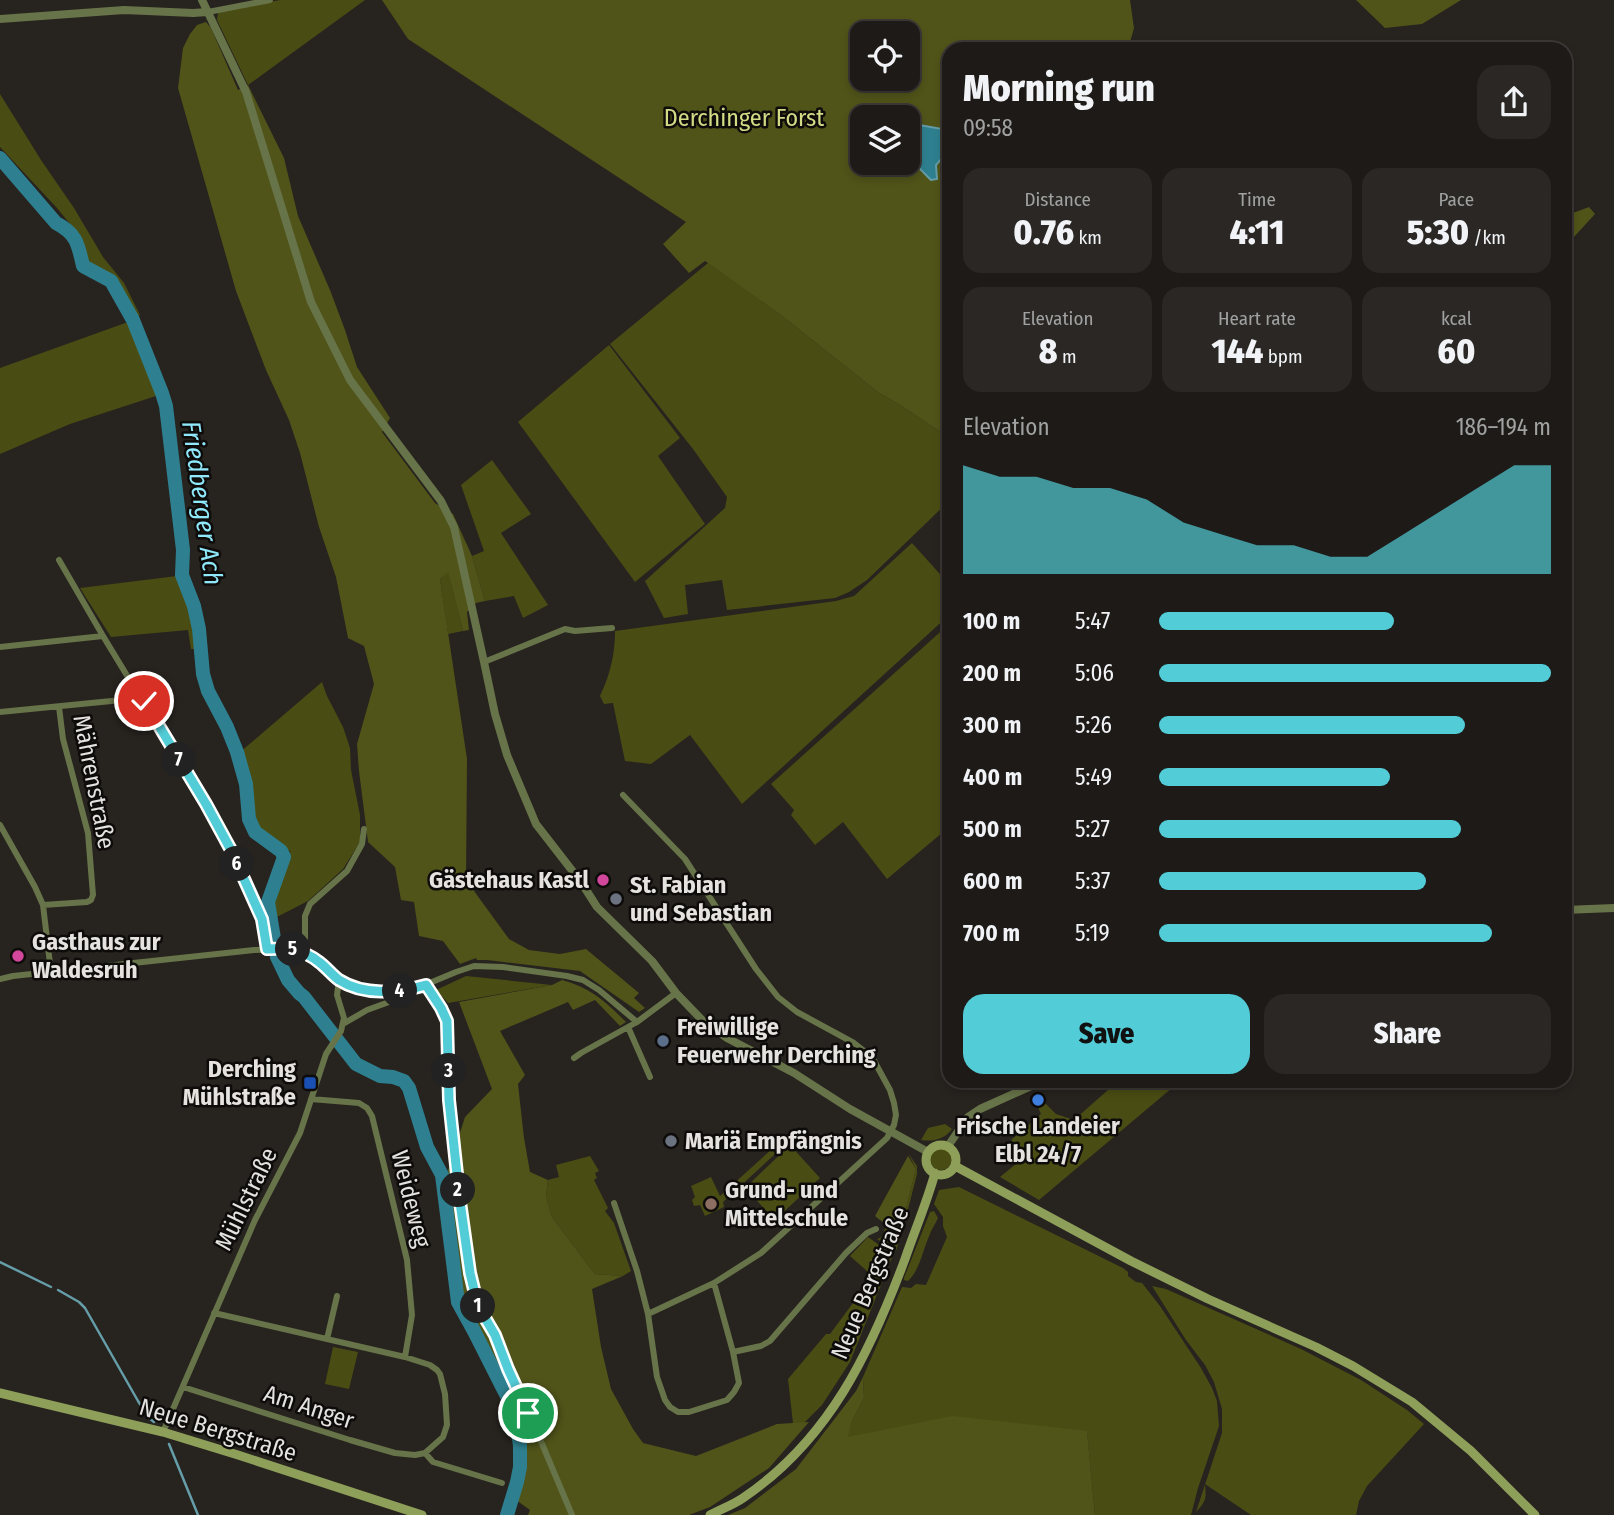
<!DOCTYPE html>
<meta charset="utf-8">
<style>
:root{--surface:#1d1a17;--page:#2a2724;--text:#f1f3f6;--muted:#a0a1a1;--line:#3b3836;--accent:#52ccd6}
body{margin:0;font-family:"Fira Sans Condensed",sans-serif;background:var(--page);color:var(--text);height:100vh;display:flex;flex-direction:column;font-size:26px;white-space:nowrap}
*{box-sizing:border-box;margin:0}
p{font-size:23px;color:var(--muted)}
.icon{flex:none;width:38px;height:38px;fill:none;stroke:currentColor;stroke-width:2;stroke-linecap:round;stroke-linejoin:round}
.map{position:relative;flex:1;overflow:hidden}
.panel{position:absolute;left:942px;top:42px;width:630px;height:1046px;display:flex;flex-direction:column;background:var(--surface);border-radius:21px;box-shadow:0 4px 10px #0003,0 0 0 2px var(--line)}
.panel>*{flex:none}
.buttons{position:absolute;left:850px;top:21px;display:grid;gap:14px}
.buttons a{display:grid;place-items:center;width:70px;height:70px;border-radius:14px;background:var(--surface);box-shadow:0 4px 10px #0003,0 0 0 2px var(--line);font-size:35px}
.pin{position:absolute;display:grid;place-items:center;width:60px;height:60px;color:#fff;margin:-30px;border:4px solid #fff;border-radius:50%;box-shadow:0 2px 7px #0007}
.km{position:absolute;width:35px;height:35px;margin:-18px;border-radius:50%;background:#222;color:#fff;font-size:19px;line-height:35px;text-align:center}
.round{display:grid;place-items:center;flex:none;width:74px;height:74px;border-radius:21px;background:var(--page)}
.headline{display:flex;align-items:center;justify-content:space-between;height:119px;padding:0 21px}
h1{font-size:38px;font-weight:800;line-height:52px}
.metrics{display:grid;grid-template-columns:repeat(3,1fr);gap:10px;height:119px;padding:7px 21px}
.metrics div{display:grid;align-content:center;border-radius:18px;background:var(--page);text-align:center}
.metrics b{font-size:35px;font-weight:800}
.metrics small{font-size:19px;font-weight:400}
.metrics p{font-size:19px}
.chart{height:196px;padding:14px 21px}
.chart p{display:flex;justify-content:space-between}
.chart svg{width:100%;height:126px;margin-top:7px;fill:var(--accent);opacity:.7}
.action{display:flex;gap:14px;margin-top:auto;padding:14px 21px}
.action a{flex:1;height:80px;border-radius:21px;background:var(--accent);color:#111;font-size:28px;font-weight:800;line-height:80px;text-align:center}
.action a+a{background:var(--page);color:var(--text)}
ul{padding:0 21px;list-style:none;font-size:23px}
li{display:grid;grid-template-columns:112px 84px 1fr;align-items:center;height:52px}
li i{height:18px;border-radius:9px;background:var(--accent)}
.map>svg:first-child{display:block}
</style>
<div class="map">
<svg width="1614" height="1515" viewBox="0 0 1614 1515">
<rect width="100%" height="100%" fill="#27231f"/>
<path fill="#4a4d13" d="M280 0H365L248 85 217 20 218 13 225 10Z
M0 94 41 160 74 208 103 257 124 283 140 315 136 317 115 280 87 264 80 236 57 208 0 147Z
M708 263 782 316 879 393 900 405 948 437V502L867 580 849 592 835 598 727 610 722 580 685 585 688 614 664 618 645 581 725 508 727 497 693 449 610 344Z
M128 322 159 395 70 424 0 454V368Z
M609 345 680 438 658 456 705 524 635 582 518 422Z
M492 460 531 514 501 533 548 605 523 618 514 596 485 601 472 556 484 551 461 485Z
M912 543 948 583V616L742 804 690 735 651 764 625 761 613 703 604 704 600 696C610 675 615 654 615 631L836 601 854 596Z
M448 571 463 631 448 634 440 579Z
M177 576 189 606 197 649H191L188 630 111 637 80 588Z
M948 625V828L887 879 843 822 815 845 791 815 794 810 771 784Z
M322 682 327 696 343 727 350 748 351 770 360 815V842L343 869 308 901 267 922 265 901 278 862 277 854 291 852 256 829 250 815 248 786 239 753Z
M466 976 552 985 448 1003 436 990Z
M1117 1082H1166L1172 1088 1039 1200 1000 1177 1027 1155 1011 1140 1041 1114 1037 1105 1042 1100 1056 1114 1074 1120Z
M945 1124 952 1129C945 1139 933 1142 921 1140L928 1128Z
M783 1139 787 1143 723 1202 724 1207 705 1216 700 1205 694 1206 692 1200 695 1197 691 1186 711 1177 720 1196Z
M790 1145 820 1178 775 1220 745 1188Z
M930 1159a11 11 0 1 1 22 0a11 11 0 1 1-22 0Z
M908 1153 917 1166V1174L903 1229 896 1251 877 1239 882 1237 886 1225 890 1228 903 1220 916 1169Z
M590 1156 599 1171 595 1173 597 1178 594 1180 608 1208 605 1211 614 1223 631 1271 623 1276 595 1274 552 1217 546 1196 548 1180 559 1177 556 1165Z
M959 1187 1123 1268 1128 1272V1276L1136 1282 1142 1283 1160 1306 1201 1368 1212 1388 1217 1401 1219 1426 1198 1488 1191 1515H1095L1087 1432 847 1437 852 1421 864 1398 863 1377 902 1287 911 1288 916 1284 926 1285 947 1237 943 1226V1217L934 1204 939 1190Z
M934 1211 938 1218C936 1223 932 1228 930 1234 923 1249 920 1270 908 1281L904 1280V1278L930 1212Z
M868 1237 893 1255 850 1362 822 1405 803 1424 793 1423 788 1379 826 1334H830L853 1303 858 1306 876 1279 850 1256Z
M1152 1286 1166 1289 1301 1349 1361 1380 1407 1410 1424 1424 1367 1486 1359 1501 1356 1515H1251L1205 1484C1206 1498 1207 1500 1196 1512L1222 1433V1409L1214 1382 1205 1365 1186 1340Z
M333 1347 358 1352 349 1389 325 1384Z"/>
<path fill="#505419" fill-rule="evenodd" d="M382 0H1130L1134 28 1128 49H1068L1064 47 1062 49H948V130L908 123V117H863V163H908V154L915 165H936L948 151V437L900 405 879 393 782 316 705 261 689 273 663 244 686 222 408 39ZM863 33H908V79H863Z
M1356 0H1461L1422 24 1385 28Z
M206 22 211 28 238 90 248 85 284 158 298 216 330 290 345 330 357 367 390 418 382 432 435 503 453 514 472 556 485 601 476 603 467 612 469 630 463 631 448 572 440 579 467 759 466 880 509 939 529 950 560 954 586 949 639 993 634 998 645 1008 639 1012 580 971 487 960H477L476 958 460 964 443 941 419 936 414 902 401 900 395 867 368 842 359 771 357 744 374 684 364 646 348 638 336 577 319 527 300 453 289 420 266 370 236 291 178 88 183 48 190 34 197 25Z
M1589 207 1595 214 1573 238 1565 242V216Z
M562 980C591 988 606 1002 626 1022L620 1026 595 1000 573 1010 568 1002 500 1031 525 1075 518 1084 524 1138 530 1172 548 1180 546 1196 552 1217 595 1274 623 1276 592 1289 601 1347 611 1389 633 1429 643 1443 696 1456 777 1424 809 1422 769 1468 710 1507 689 1515H528L530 1510 516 1500 523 1479 525 1463 517 1407 461 1300 444 1183 465 1117 492 1089 459 1002 552 985Z
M908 1156 916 1169 903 1220 899 1228H890L875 1216Z
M863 1377 864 1398 852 1421 848 1437 952 1416 1087 1431 1095 1515H728L745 1508 796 1469 856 1391Z"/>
<path fill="#2e8090" stroke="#659da8" stroke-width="2" d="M908 123 948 130V151L936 165 937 179 931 180C906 156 908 156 908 123Z"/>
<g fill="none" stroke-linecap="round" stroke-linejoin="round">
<path stroke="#659da8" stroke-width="2.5" d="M0 1262 51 1287
M58 1290 79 1302 85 1308 138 1401 149 1418 154 1422
M169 1444 198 1515"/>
<path stroke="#2e8090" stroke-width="14" d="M0 158 56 223C77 234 78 244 83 266L111 281 133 320 162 393 166 406 183 550 182 575 194 606 199 629 203 674 208 691 227 727 237 752 246 784 249 819 255 832 281 851 284 857 268 902 277 957 288 980 299 993 304 997 356 1064 380 1076 393 1077 404 1081 409 1088 427 1147 442 1175 458 1302 474 1331 514 1410 520 1445V1467L517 1482 507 1515"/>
<path stroke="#677348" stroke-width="6" d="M208 12 270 0
M59 560 103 636 214 819 231 850 262 919 266 949
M0 647 103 636
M484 662 565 629 575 631 612 628
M0 712 142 698
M623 795 685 859 756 969 778 997 797 1012 854 1043 872 1057 890 1090 894 1103 896 1115 894 1125 887 1138 761 1253 714 1283 648 1314
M0 825 35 887 43 905 51 972
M43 905 87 902 91 900 93 895 88 833 63 739 59 707
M302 952 305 938V916L310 904 347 871 362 844 364 829
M0 979 13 976 254 950 291 949 312 956 333 976 347 984 356 988 369 990H403L420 987 456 972 474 966 503 967 567 976 583 980 599 990 637 1022
M426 985 441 1008 447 1021 449 1099 460 1202 470 1273 478 1306 495 1335 507 1369 529 1413 572 1515
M343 1024 367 1010 400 998 403 990
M628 1027 650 1077
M574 1058 581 1053 637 1022 676 993
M311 1099 359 1103 367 1108 372 1116 407 1260 412 1315 405 1357
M614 1203 637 1271 648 1314 657 1377 665 1400 670 1407 678 1412H689L727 1400 734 1392 739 1383 733 1352 714 1283
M327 1339 337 1296
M733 1352 761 1346 770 1341 846 1253 867 1233 876 1229
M183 1387 350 1440 395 1453 415 1455 425 1453 443 1437 447 1425 445 1394 440 1374 437 1370 430 1365 405 1357 214 1313
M163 1432 255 1220 300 1133 326 1054 341 1031 344 1018 337 995 339 980
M425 1453 433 1462 502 1483"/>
<path stroke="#677348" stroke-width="8" d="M202 0 246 92 311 302 350 380 441 501 454 527 484 662 495 714 507 755 536 824 581 882 597 907 652 961 676 993 703 1021 727 1038 794 1073 850 1109 928 1152
M0 19 124 10 193 13 208 12
M1564 910 1614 908
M948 1146 968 1117 980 1109 1040 1082"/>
<path stroke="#8e9f5a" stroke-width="9" d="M926 1160a15 15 0 1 1 30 0a15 15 0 1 1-30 0Z
M955 1166 1131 1261 1208 1299 1316 1347 1353 1366 1412 1402 1471 1451 1535 1515
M0 1393 163 1432 238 1455 422 1515
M710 1515C721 1509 733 1505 743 1498 829 1440 870 1353 905 1259 915 1230 927 1202 935 1173"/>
</g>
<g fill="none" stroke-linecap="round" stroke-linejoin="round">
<g stroke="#fff" stroke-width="14">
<path id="route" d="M144 701 206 804 231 850 262 919 267 949C286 948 303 949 319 962 326 967 332 975 339 980 364 996 398 993 426 985L441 1008 447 1021 449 1100 460 1202 470 1273 478 1306 495 1335 508 1369 528 1413"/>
</g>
<use href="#route" stroke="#52ccd6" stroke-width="9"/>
</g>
<g fill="#d1479c" stroke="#0e0c0b" stroke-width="2.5">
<circle cx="603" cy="880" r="7"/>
<circle cx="18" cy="956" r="7"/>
</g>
<g fill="#6b7280" stroke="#0e0c0b" stroke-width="2.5">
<circle cx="616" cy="899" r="7"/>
<circle cx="671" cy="1141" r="7"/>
</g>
<circle fill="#5c6f8a" stroke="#0e0c0b" stroke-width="2.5" cx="663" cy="1041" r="7"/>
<rect fill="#1a4fb4" stroke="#0e0c0b" stroke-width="2.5" x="303" y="1076" width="14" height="14" rx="3.5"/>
<circle fill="#3f7fe0" stroke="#0e0c0b" stroke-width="2.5" cx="1038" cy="1100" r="7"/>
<circle fill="#8d6e63" stroke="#0e0c0b" stroke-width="2.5" cx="711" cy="1204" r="7"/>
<g text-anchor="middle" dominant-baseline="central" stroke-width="5" stroke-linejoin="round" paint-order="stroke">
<g font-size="24" fill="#d3db84" stroke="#0e0c0b">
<text x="744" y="118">Derchinger Forst</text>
</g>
<g font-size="24" fill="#e5e2df" stroke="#0e0c0b">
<text transform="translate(94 782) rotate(79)">Mährenstraße</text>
<text transform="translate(246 1199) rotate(-64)">Mühlstraße</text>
<text transform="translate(411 1199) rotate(76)">Weideweg</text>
<text transform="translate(870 1283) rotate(-67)">Neue Bergstraße</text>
<text transform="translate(309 1407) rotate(18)">Am Anger</text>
<text transform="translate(218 1430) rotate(17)">Neue Bergstraße</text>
</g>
<g font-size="24" font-weight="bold" fill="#e5e2df" stroke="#0e0c0b" text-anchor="start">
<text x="589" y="880" text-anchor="end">Gästehaus Kastl</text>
<text x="630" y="885">St. Fabian<tspan x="630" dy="28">und Sebastian</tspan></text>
<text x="32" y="942">Gasthaus zur<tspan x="32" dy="28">Waldesruh</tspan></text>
<text x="677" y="1027">Freiwillige<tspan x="677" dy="28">Feuerwehr Derching</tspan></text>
<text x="296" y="1069" text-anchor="end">Derching<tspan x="296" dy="28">Mühlstraße</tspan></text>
<text x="1038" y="1126" text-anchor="middle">Frische Landeier<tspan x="1038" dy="28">Elbl 24/7</tspan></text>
<text x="685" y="1141">Mariä Empfängnis</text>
<text x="725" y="1190">Grund- und<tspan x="725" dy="28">Mittelschule</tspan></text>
</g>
<g font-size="26" font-style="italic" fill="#90e8fb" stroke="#0e0c0b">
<text transform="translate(202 503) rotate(82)">Friedberger Ach</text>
</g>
</g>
</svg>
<div class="buttons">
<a><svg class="icon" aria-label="locate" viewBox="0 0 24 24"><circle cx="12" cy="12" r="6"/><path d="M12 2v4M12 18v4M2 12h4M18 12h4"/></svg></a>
<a><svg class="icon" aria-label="layers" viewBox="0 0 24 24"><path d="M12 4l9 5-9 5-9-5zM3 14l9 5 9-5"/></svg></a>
</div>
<div class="pin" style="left:528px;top:1413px;background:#1e9e55"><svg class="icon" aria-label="arrive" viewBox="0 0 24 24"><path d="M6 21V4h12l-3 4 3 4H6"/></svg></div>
<div class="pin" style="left:144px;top:701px;background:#d93025"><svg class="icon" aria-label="check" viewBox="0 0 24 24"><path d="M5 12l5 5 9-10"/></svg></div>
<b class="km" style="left:478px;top:1306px">1</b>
<b class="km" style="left:458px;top:1190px">2</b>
<b class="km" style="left:449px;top:1071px">3</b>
<b class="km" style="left:400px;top:991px">4</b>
<b class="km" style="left:293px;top:949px">5</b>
<b class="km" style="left:237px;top:864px">6</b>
<b class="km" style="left:179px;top:760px">7</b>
<section class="panel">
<div class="headline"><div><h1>Morning run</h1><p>09:58</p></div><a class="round"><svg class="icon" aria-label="share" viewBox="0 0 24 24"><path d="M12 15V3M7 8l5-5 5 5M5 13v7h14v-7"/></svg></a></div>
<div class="metrics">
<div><p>Distance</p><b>0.76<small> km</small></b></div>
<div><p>Time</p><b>4:11</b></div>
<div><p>Pace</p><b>5:30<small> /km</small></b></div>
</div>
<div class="metrics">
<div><p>Elevation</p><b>8<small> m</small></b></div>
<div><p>Heart rate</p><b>144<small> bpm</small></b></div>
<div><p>kcal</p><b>60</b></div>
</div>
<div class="chart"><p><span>Elevation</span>186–194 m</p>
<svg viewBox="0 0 160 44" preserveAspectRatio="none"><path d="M0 44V6L10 10L20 10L30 14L40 14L50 18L60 26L70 30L80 34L90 34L100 38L110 38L120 30L130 22L140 14L150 6L160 6V44z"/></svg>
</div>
<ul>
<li><b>100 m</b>5:47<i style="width:60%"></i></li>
<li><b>200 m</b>5:06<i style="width:100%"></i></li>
<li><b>300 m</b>5:26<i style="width:78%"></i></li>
<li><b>400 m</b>5:49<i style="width:59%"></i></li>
<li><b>500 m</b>5:27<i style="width:77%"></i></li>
<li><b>600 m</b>5:37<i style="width:68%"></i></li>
<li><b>700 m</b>5:19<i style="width:85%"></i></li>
</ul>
<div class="action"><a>Save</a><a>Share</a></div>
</section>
</div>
